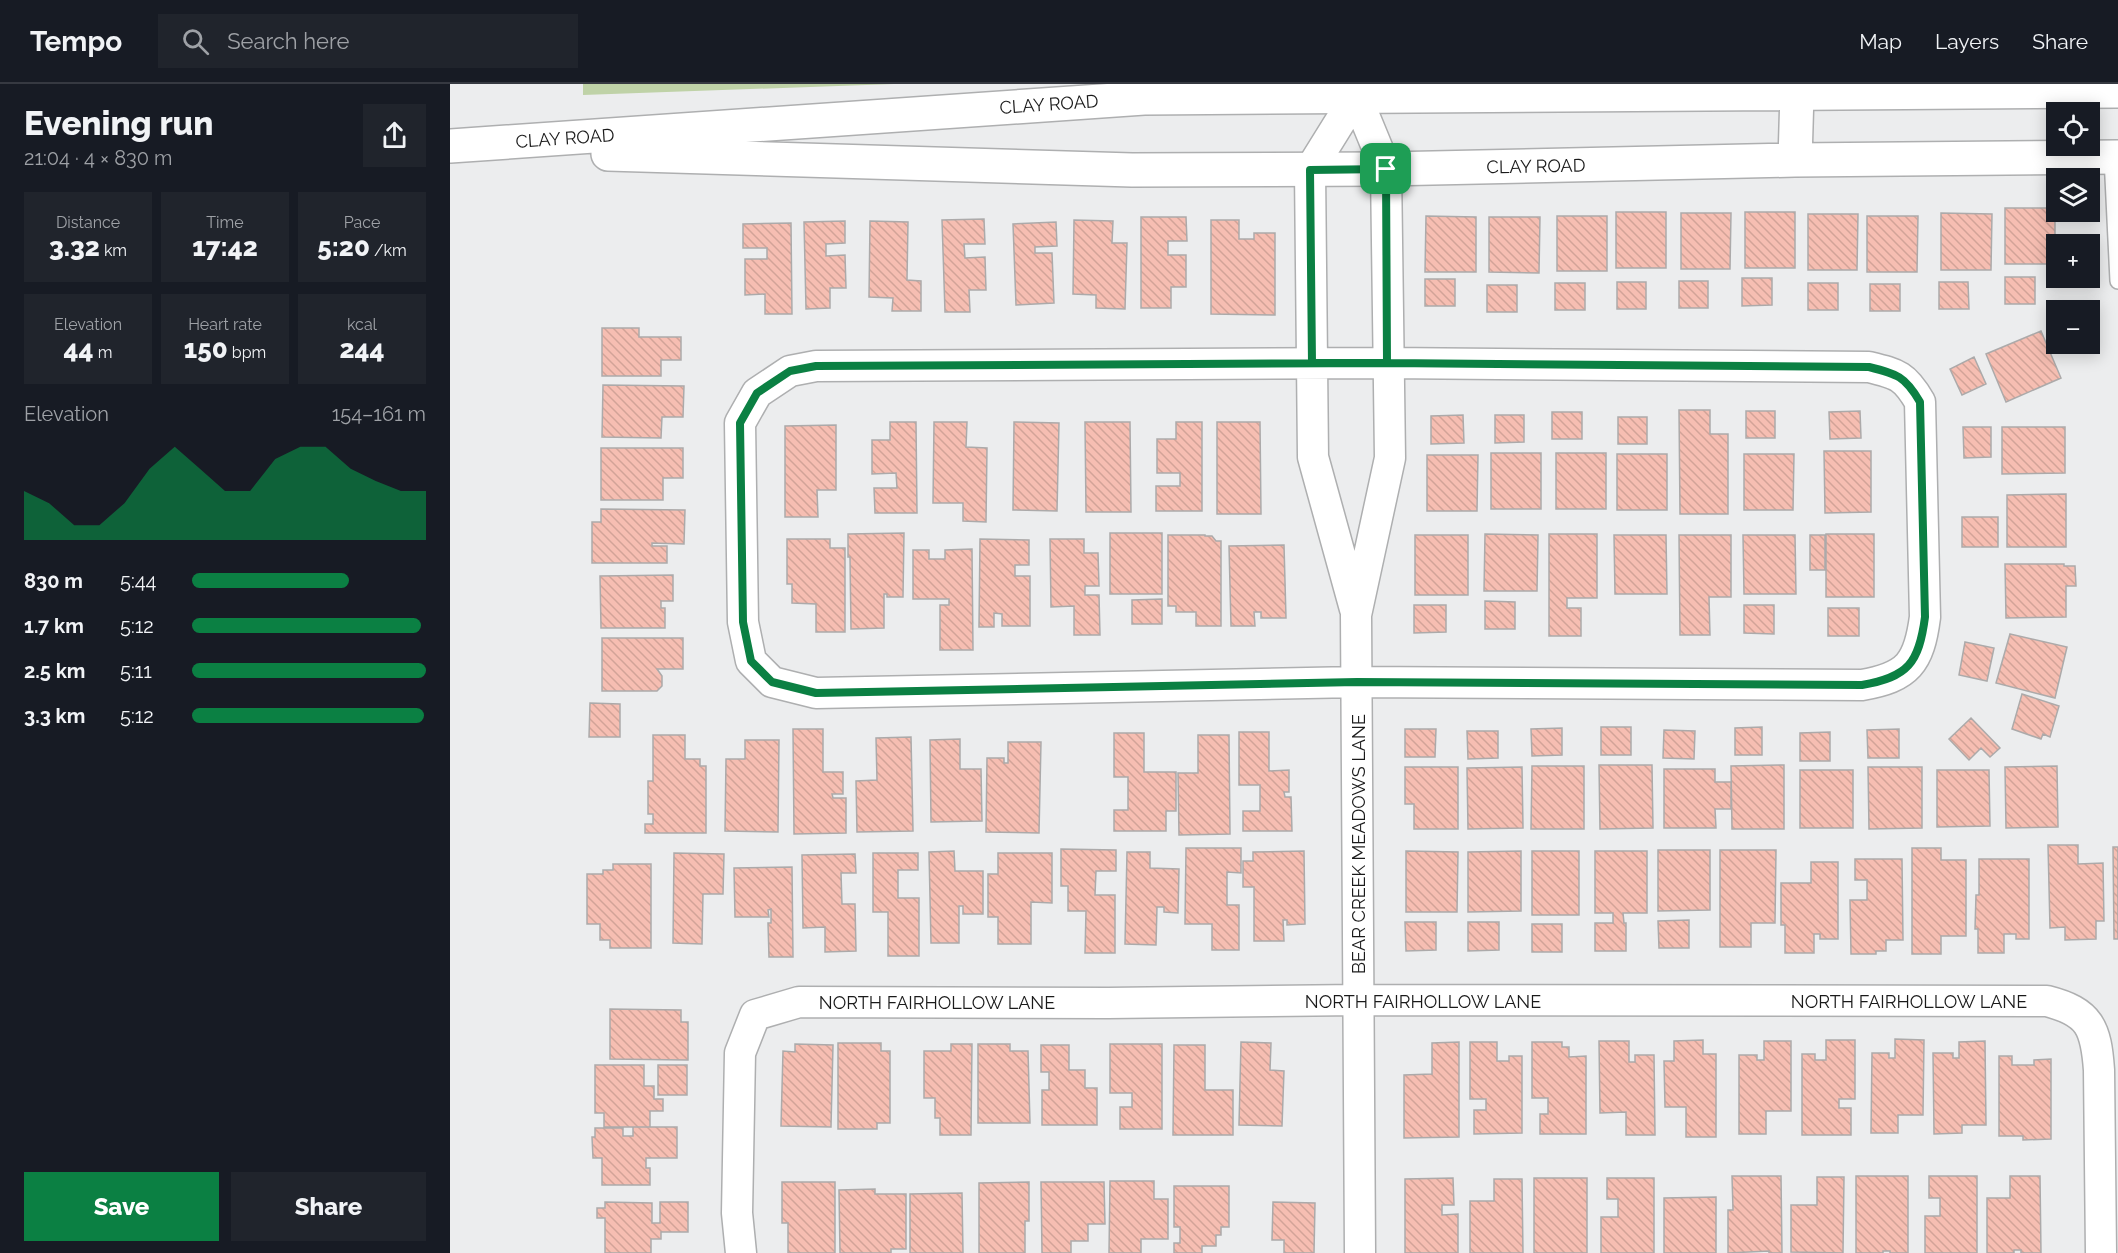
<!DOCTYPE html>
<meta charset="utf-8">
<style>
:root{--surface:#171b24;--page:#20242c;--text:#f1f3f6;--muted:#9ea1a6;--line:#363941;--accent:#0b8043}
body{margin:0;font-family:Raleway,sans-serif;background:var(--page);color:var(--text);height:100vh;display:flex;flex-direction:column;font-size:22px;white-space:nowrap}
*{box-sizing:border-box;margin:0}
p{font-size:20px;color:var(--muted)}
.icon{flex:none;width:33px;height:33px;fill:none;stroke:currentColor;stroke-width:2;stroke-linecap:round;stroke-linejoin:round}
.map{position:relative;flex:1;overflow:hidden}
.sheet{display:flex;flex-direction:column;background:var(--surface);width:450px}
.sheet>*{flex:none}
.controls{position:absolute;left:1596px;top:18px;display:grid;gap:12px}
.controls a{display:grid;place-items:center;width:54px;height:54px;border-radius:0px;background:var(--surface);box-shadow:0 3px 15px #0003;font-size:30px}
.pin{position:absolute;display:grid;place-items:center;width:51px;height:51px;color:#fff;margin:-26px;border-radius:12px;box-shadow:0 3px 9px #0006}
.round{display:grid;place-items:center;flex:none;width:63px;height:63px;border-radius:0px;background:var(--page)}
.head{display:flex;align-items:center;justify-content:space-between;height:102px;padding:0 24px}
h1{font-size:33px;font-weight:800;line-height:45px}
.metrics{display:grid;grid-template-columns:repeat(3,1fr);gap:9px;height:102px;padding:6px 24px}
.metrics div{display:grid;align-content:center;border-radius:0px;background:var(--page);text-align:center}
.metrics b{font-size:26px;font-weight:800}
.metrics small{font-size:16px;font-weight:400}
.metrics p{font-size:16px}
.chart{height:168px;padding:12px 24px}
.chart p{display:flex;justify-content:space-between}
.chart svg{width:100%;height:108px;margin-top:6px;fill:var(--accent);opacity:.7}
.primary-button{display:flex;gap:12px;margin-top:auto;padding:12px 24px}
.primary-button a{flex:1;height:69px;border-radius:0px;background:var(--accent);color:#fff;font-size:24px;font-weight:800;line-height:69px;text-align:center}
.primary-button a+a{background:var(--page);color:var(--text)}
ul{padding:0 24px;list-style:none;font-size:20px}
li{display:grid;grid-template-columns:96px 72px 1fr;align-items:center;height:45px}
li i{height:15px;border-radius:8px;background:var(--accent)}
header{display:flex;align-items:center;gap:36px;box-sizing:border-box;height:84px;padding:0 30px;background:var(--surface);border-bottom:2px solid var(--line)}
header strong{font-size:28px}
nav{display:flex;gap:33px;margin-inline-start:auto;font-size:21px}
.search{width:420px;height:54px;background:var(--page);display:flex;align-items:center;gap:15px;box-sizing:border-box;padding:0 21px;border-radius:0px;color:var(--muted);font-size:22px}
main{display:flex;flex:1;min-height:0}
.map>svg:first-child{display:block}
</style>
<header>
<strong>Tempo</strong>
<div class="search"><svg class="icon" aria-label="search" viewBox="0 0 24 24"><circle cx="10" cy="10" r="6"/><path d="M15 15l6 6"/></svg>Search here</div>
<nav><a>Map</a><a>Layers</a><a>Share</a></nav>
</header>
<main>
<section class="sheet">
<div class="head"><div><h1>Evening run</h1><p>21:04 · 4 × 830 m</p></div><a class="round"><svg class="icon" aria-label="share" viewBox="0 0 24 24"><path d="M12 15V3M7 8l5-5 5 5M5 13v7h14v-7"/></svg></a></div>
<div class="metrics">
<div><p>Distance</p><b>3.32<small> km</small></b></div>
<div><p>Time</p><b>17:42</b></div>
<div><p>Pace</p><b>5:20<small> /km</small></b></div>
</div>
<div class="metrics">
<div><p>Elevation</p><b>44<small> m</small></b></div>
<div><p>Heart rate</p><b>150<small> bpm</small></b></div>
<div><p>kcal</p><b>244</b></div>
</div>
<div class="chart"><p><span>Elevation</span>154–161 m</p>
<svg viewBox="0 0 160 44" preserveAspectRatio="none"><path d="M0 44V24L10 29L20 38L30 38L40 29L50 15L60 6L70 15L80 24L90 24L100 11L110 6L120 6L130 15L140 20L150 24L160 24V44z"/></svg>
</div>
<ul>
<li><b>830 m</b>5:44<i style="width:67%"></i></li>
<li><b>1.7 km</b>5:12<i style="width:98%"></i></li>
<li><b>2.5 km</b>5:11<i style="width:100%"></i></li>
<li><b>3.3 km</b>5:12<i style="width:99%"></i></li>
</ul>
<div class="primary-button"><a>Save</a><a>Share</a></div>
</section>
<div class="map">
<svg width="1668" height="1169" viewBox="0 0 1668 1169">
<defs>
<pattern id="building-back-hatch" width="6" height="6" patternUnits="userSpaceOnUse" patternTransform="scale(1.5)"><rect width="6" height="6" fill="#f6beb2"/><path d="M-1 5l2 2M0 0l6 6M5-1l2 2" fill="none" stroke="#d2a398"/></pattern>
</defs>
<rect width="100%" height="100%" fill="#ecedee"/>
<path fill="#bfd2a7" d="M133 0H444L133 11Z"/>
<path fill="url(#building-back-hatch)" stroke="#acaaaa" stroke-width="1.5" d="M1555 124H1605V180H1555Z
M1166 128H1216V184H1166Z
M1295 128H1345V184H1295Z
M1231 129H1281L1280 185H1231Z
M1491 129 1542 130 1541 186H1491Z
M1358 130H1408L1407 186H1358Z
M976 132 1026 133V188H975Z
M1107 132H1157V187H1107Z
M1417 132H1468L1467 188H1417Z
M691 133H736L737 157H718V171H736V203H721V224H691Z
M1039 133H1090L1089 189 1039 188Z
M534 135 535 160H514L515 174 535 173 536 206H519L520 228H495L492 136Z
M624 136 663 137 662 159H677L675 225 646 224V211L623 210Z
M761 136H789V155H804V149H825V231L761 230Z
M395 137V159L376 160V172L395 171 396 204H380V224L356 225 354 138Z
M420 137 458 138 457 196 471 197V227H442L443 214 419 213Z
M606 138 607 162 585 163V169H602L604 219 566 221 563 140Z
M341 139 342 230H315V210L295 211V175H317V164H293V140Z
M1555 193H1585V220H1555Z
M1292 194H1322V221L1292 222Z
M975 195H1005V222H975Z
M1229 197H1258V224H1229Z
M1167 198H1196V225H1167Z
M1489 198H1518L1519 225H1489Z
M1105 199H1135V226H1105Z
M1358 199H1388V226H1358Z
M1420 200H1450V227H1420Z
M1037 201H1067V228H1037Z
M152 244H189V253H231V276H211V292H152Z
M1591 247 1611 294 1556 318 1536 270Z
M1524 273 1536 300 1512 311 1500 285Z
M153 301 234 302 233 333H212L211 354 152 353Z
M1229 326H1260V350H1278V430H1230Z
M1296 327H1325V354H1296Z
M1410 327 1411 354 1380 355 1379 328Z
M1102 328H1132V355H1102Z
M1013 331 1014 359 981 360V332Z
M1045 331H1074V358L1045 359Z
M1168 333H1197V360H1168Z
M440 338H466L467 429H425L424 404H447L446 389 422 390V356H440Z
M484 338H517L516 363 537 364 536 438 513 437V419H483Z
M564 338 609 339 607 427 563 426Z
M635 338H680L681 428H636Z
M726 338H752V427H706V402H730V389H707V355H726Z
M767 338H810L811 430H767Z
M386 341V406H367L368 433H335V342Z
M1513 343H1541V373L1514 374Z
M1552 343H1615V389L1552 390Z
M151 364H233V394H213V416H151Z
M1374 367H1421V428L1375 429Z
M1041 369H1091V425H1041Z
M1106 369H1156V425H1106Z
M1167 370H1217V426H1167Z
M1294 370H1344L1343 426H1294Z
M977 371H1028L1027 427H977Z
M1616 410V463H1557V411Z
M151 425 235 426 234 460 202 459V462H217V479H142V438H151Z
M1512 433H1548V463H1512Z
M454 449 453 513H437V510H434V544L401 545 400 473H398V450Z
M660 449H712V510H660Z
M1035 450 1088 451 1087 507H1034Z
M1099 450H1147V514H1117V524H1131V552H1099Z
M1376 450H1424V513H1376Z
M718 451H755V452H762L766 457H771V542H746V528H726V522H718Z
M965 451H1018V511H965Z
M1164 451H1216L1217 510H1165Z
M1229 451H1281V513H1259L1260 551H1230Z
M1293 451H1345L1346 510H1294Z
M1360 451H1375V486H1360Z
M337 455H380V464H395V548H366V520L342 519V500H337Z
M530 455 579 456V481H565V492H580V542H552V530L544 529V543H529Z
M600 455H634V469H648L649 502H635V511H649L650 551H624V522L601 523Z
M834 461 836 534H811V528H804L805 542H781L779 462Z
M522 465 523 566H490V521H499V515H463V466H479V475H495V466Z
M1555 480H1614V482H1625L1626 502H1616V533L1556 534Z
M223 491V517H211V524H215V544H151L150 492Z
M712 515V540H682V516Z
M1035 517 1065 518V545H1035Z
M964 521H996V548L964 549Z
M1294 521H1324V550L1294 549Z
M1378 524H1409V552H1378Z
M1560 550 1617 563 1605 614 1546 599Z
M152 554H233V585H207L212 592V602L207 607H152Z
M1515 558 1544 564 1537 597 1509 591Z
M1572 610 1609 622 1600 653 1593 650 1591 655 1562 645Z
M140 619 170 620V653H139Z
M1521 634 1550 664 1540 673 1531 664 1519 676 1499 655Z
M1151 643H1181V671H1151Z
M1312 643V671H1285V644Z
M1112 644V671L1082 672 1081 645Z
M343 645H373V688H393V710H382L383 714H396V749L344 750Z
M955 645H986L985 673H955Z
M1449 645V674H1418L1417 646Z
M1214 646 1245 647 1244 675 1213 674Z
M1017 647H1048V674L1018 675Z
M789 648H819V687L839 686V708H834L835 713H841L842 747H793V727H810V701H789Z
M1380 648V677H1350V649Z
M664 649H694V688H726V727H716V747H664V726H678V693H664Z
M203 651H235V675H250V682H256V749H195V740H203V730H198V697H203Z
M748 651H779L780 750 729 751 728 689H748Z
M461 653 463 747 407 748 406 697 427 696 426 654Z
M510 655V685H531L532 737 481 738 480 656Z
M295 656H329L328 748 275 747 276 675H295Z
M558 658H591L589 749 536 748 537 674H554V679H558Z
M1149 681H1202L1203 744 1150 745Z
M1334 681V745H1282L1281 682Z
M1082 682H1134V745H1081Z
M1607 682 1608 743 1556 744 1555 683Z
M955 683H1008V745H964V720H955Z
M1072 683 1073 744 1018 745 1017 684Z
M1418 683H1472V744L1419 745Z
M1214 685H1265V698H1281V725H1265L1266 744H1214Z
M1350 686H1403V744H1350Z
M1487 686H1539L1540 742 1487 743Z
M1598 761H1628V780L1653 779 1654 837H1646V855L1615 856V843L1600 844Z
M1663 763H1668V855H1664Z
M736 764H791V789L777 788V821H789V866H762V840H735Z
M1462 764H1491V776H1516V852H1491V870H1462Z
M611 765 666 766V787H646L645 811H665V869H635L636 827H618V802H611Z
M1208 766H1260V826L1208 827Z
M1270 766H1326L1325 839H1301V863H1270Z
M504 767 505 787H533V830H513V822H509V859H481L479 768Z
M854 767 855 840 837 841V836H833L834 857H804V803H793V777H803V768Z
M956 767 1008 768 1007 828H956Z
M1071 767V827L1018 828V768Z
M1082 767H1129V831H1082Z
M1145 767H1197V829H1173L1174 839H1176V867H1145V839H1163V829H1145Z
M677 768H700V784L729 785 728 829 714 828V823H707L706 861 675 860Z
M224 769 274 770 273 810H253L252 860 223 859Z
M423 769H468V786H448V814H469V872H438V828H423Z
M548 769H602V819L581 818V860H548V833H538V790H548Z
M405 770 406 789H391L392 820H405L406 867 375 868V843L353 844 352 771Z
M1405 775H1452L1453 856H1436V867H1426V870H1401L1400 816H1417V796H1405Z
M1529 775H1579V855H1566V850H1554V869H1528V845H1525L1526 811H1529Z
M1361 778H1388V855H1370V850H1364V869H1335V841H1331V799H1361Z
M163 780H201V864H160V856H150V840H137V790H153V786H163Z
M342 783 343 873H319L318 839H321V825L318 826 319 833H285L284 784Z
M1239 836V864H1209L1208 837Z
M955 838H986V866L956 867Z
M1018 838H1049V866L1018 867Z
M1082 840H1112V868H1082Z
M160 925 231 926V938H238V976L160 975Z
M1445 955 1474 956 1473 1031H1448V1049H1421L1422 969H1439V974H1445Z
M1253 956V970H1266V1053H1236V1023H1215L1214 977H1224V957Z
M1376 956H1405V1015H1389V1024H1401V1051H1352V970H1365V976H1376Z
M1149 957H1179V978H1185V971H1204L1205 1051H1176V1028L1150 1029Z
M1314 957H1341V1027H1316V1050H1289V971H1307V976H1314Z
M1535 957 1536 1041H1512V1049L1484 1050 1483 969H1503V974H1509V958Z
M791 958 821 959 820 986 834 987 832 1042 789 1041Z
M1009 958V1053L954 1054V991L982 990V959Z
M1020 958H1047V977H1059V972H1072V1049L1024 1050V1026H1036V1015H1020Z
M1082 958H1112V963H1119V973L1136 972V1050H1090V1030H1098V1014H1082Z
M388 959H431V967H440V1039H427V1045H388Z
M345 960 383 961 381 1043 331 1042 333 967 345 968Z
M501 960H522L521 1051H490V1034H485V1014H474V967H501Z
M528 960H560V967H578L580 1039H528Z
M660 960H712V1045H670V1023H682V1009H660Z
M591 961H619V986H635V1004H647V1041H592V1006H599V988H591Z
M724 961H755V1006H783V1051H723Z
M1549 972H1562V981H1584V976L1601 975V1055L1573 1056V1052H1549Z
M145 981H194V1002H204V1015H213V1027H200V1043H154V1029H145Z
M208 981H237V1011H208Z
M183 1043H227V1074H196V1084H200V1101H152V1074H143L142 1053H145V1044H173V1052H183Z
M1282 1092H1331L1332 1169H1319V1167L1278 1169V1126H1283Z
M1406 1092H1458V1169H1440V1167H1433V1169H1406Z
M1479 1092H1527V1169H1475V1132H1490V1114H1479Z
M1560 1092H1590L1591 1169H1571V1166H1564V1169H1537V1114H1560Z
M1367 1093H1394L1393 1169 1341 1168V1121H1367Z
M1003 1094 1004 1121H992V1131L1008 1130V1169H955V1095Z
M1084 1094H1137V1169H1084Z
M1157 1094H1204V1169H1151V1133H1168V1115H1157Z
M1044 1095H1072L1073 1169H1020V1117H1044Z
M660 1097H704V1115H718V1155H691V1169H659Z
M332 1098H385V1169H338V1139H332Z
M579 1098V1137H575V1169H529V1099Z
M591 1098H654L655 1140H638V1157H621V1169H592Z
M724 1102H779V1143H771V1151H766V1162H752V1169H724V1159H730V1143H724Z
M425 1105V1110H456V1165H441V1169H390L389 1106Z
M512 1109 513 1169H460V1110Z
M1266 1113V1169H1214V1114Z
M155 1118 202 1119V1139H210V1118H238V1148H211V1155H201V1169H155V1134H147V1124H155Z
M823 1118 865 1119 864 1169H834V1156H822Z"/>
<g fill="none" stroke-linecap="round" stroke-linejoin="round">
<g stroke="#aeafb0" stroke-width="18">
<path id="lane" d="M1662 73 1668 197"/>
</g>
<g stroke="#aeafb0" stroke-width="33">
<path id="street" d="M906 0V12L936 85 940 374 906 531 910 1169
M937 279 1419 283C1448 290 1455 292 1470 318L1475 533C1469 579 1458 593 1412 601L907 598 366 609 322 598 301 577 293 538 290 339 307 309 340 287 366 282Z
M905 525 863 373 860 86 906 12
M291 1169 287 1129 290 969 305 931 349 918 658 919 908 916 1597 917C1640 928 1646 944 1649 986L1651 1169"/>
</g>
<g stroke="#aeafb0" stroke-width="36">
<path id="primary" d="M0 62 694 14 1668 7
M158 70 682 86 936 85 1345 76 1668 73
M1345 76 1347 9"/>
</g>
<use href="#lane" stroke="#fff" stroke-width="15"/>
<use href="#street" stroke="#fff" stroke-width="30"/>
<use href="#primary" stroke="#fff" stroke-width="33"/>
</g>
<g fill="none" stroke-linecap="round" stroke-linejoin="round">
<g stroke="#fff" stroke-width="12">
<path id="route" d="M936 85 937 279 366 282 340 287 307 309 290 339 293 538 301 577 322 598 366 609 907 598 1412 601C1458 593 1469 579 1475 533L1470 318C1455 292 1447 290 1419 283L937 279H862L860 86 936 85"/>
</g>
<use href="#route" stroke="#0b8043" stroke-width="8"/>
</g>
<g text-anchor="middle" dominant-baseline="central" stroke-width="4.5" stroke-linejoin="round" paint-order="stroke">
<g font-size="18" fill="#1a1a1a" stroke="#fff">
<text transform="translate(599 20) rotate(-4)">CLAY ROAD</text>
<text transform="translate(115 54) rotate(-4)">CLAY ROAD</text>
<text transform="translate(1086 82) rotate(-1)">CLAY ROAD</text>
<text transform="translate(908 760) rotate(-90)">BEAR CREEK MEADOWS LANE</text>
<text x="973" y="917">NORTH FAIRHOLLOW LANE</text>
<text x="1459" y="917">NORTH FAIRHOLLOW LANE</text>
<text x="487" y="918">NORTH FAIRHOLLOW LANE</text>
</g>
</g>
</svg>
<div class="controls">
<a><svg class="icon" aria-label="locate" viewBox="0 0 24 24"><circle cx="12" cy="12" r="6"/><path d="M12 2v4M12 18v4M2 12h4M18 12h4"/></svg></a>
<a><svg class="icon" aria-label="layers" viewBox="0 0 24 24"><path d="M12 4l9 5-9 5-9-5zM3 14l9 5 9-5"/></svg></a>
<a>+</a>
<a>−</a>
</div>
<div class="pin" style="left:936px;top:85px;background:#1e9e55"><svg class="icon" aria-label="arrive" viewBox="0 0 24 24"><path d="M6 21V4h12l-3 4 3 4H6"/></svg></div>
</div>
</main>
